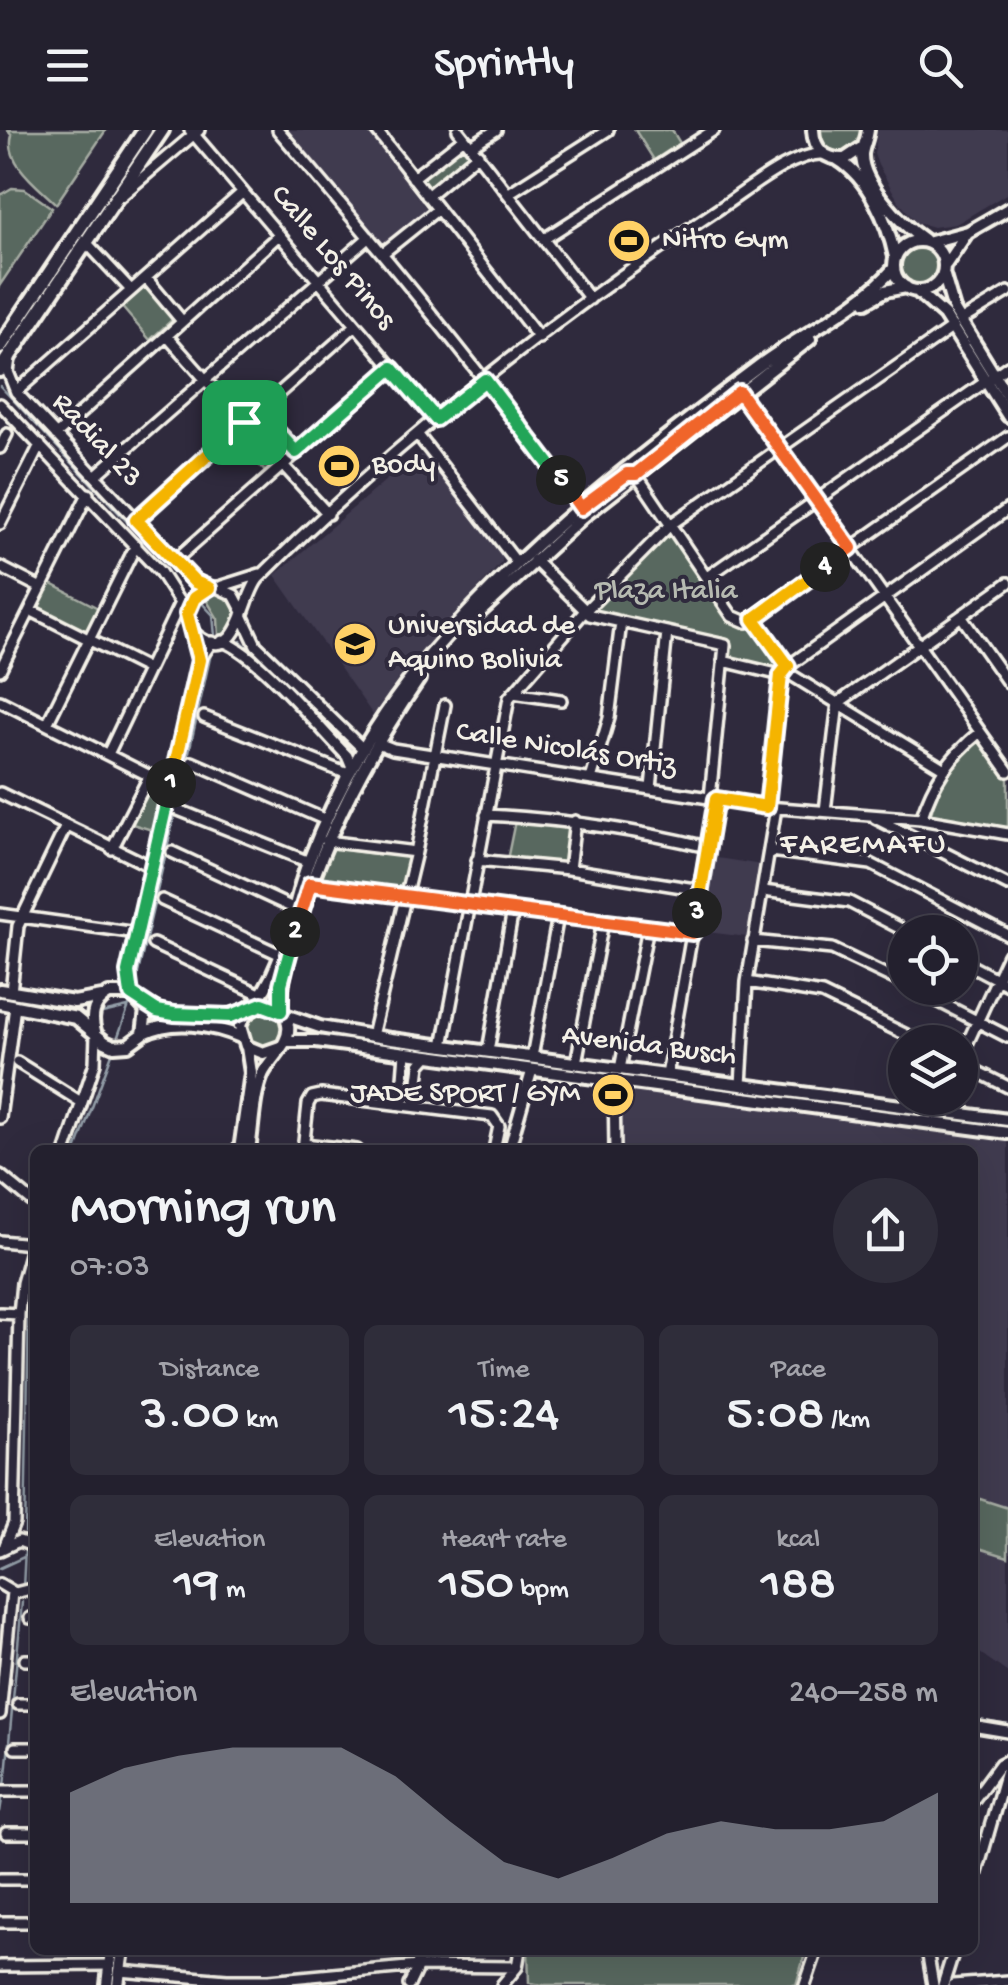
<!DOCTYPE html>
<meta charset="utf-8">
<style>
:root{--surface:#23202e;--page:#2f2d3a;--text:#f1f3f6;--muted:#a3a3aa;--line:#403e4a;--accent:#8c9099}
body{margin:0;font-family:"Gochi Hand",sans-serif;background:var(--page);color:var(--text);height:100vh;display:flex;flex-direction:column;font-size:38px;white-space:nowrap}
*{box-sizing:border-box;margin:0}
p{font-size:32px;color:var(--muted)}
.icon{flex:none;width:55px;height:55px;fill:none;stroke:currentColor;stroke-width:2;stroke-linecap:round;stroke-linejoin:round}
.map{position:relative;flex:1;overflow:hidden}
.side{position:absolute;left:30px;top:1015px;width:948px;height:810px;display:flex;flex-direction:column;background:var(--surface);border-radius:15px;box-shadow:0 10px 40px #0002,0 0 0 2px var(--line)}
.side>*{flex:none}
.fabs{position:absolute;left:888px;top:785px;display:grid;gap:20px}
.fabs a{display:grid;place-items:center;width:90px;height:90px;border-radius:50%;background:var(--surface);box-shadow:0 10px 40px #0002,0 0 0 2px var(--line);font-size:50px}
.pin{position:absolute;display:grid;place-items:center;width:85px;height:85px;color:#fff;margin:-42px;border-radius:20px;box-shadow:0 5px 15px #0006}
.km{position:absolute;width:50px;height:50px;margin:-25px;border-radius:50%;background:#222;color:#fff;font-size:28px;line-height:50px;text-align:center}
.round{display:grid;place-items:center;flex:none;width:105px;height:105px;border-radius:52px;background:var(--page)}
.overview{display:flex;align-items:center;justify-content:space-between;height:170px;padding:0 40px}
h1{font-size:55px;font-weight:600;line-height:75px}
.metrics{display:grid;grid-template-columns:repeat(3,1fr);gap:15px;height:170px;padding:10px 40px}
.metrics div{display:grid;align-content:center;border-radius:15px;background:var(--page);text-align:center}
.metrics b{font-size:50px;font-weight:600}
.metrics small{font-size:28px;font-weight:400}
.metrics p{font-size:28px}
.chart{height:280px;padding:20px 40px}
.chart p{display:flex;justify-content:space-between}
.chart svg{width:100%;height:180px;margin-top:10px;fill:var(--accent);opacity:.7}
header{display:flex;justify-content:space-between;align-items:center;height:130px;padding:0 40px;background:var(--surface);font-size:45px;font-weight:600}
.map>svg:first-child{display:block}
</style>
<header><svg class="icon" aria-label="menu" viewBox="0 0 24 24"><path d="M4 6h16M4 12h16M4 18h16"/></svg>Sprintly<svg class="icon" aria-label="search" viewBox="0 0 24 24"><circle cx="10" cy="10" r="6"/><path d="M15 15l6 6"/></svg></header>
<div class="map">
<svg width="1008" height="1855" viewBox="0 0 1008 1855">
<rect width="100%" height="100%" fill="#2f2a3d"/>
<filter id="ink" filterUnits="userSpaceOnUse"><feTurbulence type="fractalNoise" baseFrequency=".01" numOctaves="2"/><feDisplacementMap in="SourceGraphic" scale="20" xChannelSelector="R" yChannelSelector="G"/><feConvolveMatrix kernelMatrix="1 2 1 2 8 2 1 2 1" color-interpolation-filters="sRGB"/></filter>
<g filter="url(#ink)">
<path fill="#403a50" d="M283 0H367L425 77 426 82 385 115 379 113Z
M878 0H1008V63L956 94 933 97 916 92 899 72 878 35 874 24Z
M421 325 428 328 502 424V432L403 542 373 585 275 445 414 326Z
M711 727 762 735 747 807 699 801Z
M617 958 1008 1011V1543L973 1518 972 1020H618Z"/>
<path fill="#59685e" stroke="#a6aca3" stroke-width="2.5" d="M8 0H106L56 74C39 57 4 33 12 5Z
M635 0H672L680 13 654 30Z
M819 0H862L858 16 841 24 824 16Z
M459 16H464L470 27 425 59 420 54 423 44Z
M12 58 25 59 52 78 0 155V65Z
M896 134a21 21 0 1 1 42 0a21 21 0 1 1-42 0Z
M146 157 173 189 150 210 120 175 140 158Z
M260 288 289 322 268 345 234 306 254 289Z
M667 405 673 407 733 492 747 497 754 495 780 536 771 539 728 529V517L597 483 596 475Z
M48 452 100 479 90 502 84 504 38 482 36 475Z
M217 462 233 471 238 486 228 504 219 507 218 489 204 466Z
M981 610 1008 649V698L931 684C936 659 958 622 981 610Z
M154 651 163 656 164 662 155 701 129 693Z
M515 691 570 696 565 733 507 730Z
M340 714 337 719 376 724 380 719 409 723 411 726 404 760 319 753 315 750 327 715Z
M245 898a19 19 0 1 1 38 0a19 19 0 1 1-38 0Z
M406 915 702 955 697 957 406 920Z
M711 955 1005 994V996L711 959Z
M980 1369 1008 1378V1427L979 1418 972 1376Z
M528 1820H806L796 1855H543L529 1853Z"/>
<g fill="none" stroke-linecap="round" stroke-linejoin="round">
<path stroke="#939ea8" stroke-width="2.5" d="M0 256 191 460
M200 471 213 485 215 506
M241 511 263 533
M308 577 353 622
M177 676 212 519
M135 856 175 684
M0 868 80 880
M98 884 128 877
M117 909 131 870
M76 1020 113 921
M25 1406 29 1179 35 1137
M0 1438 24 1427
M23 1458 25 1418
M972 1589 1008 1595
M5 1656 22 1472
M0 1682 3 1663"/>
<g stroke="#f4f1e8" stroke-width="16">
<path id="minor" d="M190 0 436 289
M278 0C383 123 486 247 581 378
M376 0 539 208
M458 0 590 169
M471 16 496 0
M413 48 464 8
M509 63 608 0
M121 66 199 0
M427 66 478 24
M544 109 714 0
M86 112 131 160
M383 123 438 79
M146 148 182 191
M960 191 1008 162
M167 206 243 292
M10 228 8 242 16 262 189 446 209 458
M16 262 243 62
M739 262 1008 641
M0 274 160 442 187 484
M257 280 296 321
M56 305 279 105
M418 305 517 433
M0 318 7 304
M282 334 328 384
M636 344 732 486 746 492 1008 307
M95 346 369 107
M136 390 356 195
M0 394 40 315
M534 430 590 485 725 515 710 668
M174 431 393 238
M0 437 41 458
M707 447 1008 236
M222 456 260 444
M30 480 148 539
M243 482 234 465 217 457C201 459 186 469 187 487 188 495 192 502 199 507 240 535 242 467 259 448 396 311 561 183 723 76 749 59 792 23 823 24
M242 485 256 515 363 619
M961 486 1008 553
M754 489 788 536
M222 511C257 522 319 598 347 626L352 638
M723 531 781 545
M0 540 88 364
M783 540 943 638
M513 563 561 570
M0 571 170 656
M204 587 348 644
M47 594 136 415
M378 613 393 619 767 677 921 689 1008 704
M108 624 180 473
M192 632 326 690
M591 649 609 588 621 492
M651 658 667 502
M0 663 152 737
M166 675 309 732
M767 677 783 540 1008 379
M825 681 838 573 1008 453
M486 685C562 689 633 699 707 717
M875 688 1008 755
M921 689C933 652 949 627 980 602
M326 711 416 722
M112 719 150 645
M770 721 871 734 1008 805
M172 722 293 778
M477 730 569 739 701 760
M569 739 575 691
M309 754 693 803
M763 761 849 772 907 802
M162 770 279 824
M0 784 137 803
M753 811 832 819 905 854
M153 814 262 865
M960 830 1008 855
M747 852 822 864 921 912
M912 858 1008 907
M11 862 18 796 66 696
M131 864 128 842 199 530 212 512
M372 906 416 722 445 575
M443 916 509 568 584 482 670 395 953 197
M488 921 513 780
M532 927 558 786
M960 929 1008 825
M17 932 81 972
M576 933 603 792
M960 933 1008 957
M620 939 648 797
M667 945 716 669
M614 951 615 1020
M741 955 747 852 776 678
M401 974 405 923
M415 975 420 935 428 926
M955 983V968
M0 988 15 876
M304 1014 357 1020
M66 1020 95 933 96 904
M303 1020 308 974 312 967 321 965 492 986 499 996 494 1020
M509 1020 532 940
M0 1045 35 1074
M0 1111 32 1114
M0 1183 19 1184
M5 1415 14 1393 19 1184 22 1153 35 1106
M0 1420 19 1411 35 1417
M0 1454 15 1463 35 1458
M30 1488H35
M25 1530H35
M18 1574H35
M0 1584 12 1462
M972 1596 1008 1602
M15 1618H35
M0 1661H35
M972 1672 1000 1634 1008 1630
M6 1703H35
M0 1749H35
M972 1760 1008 1634
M0 1792H35
M927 1820 933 1855
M0 1836 110 1835
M120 1841 227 1850H269L418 1836 517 1837
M409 1855 418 1836V1820
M502 1855 517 1837 520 1820
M805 1855 817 1820
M943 1855 954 1820
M953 1855 1008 1851"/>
</g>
<g stroke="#f4f1e8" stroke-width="18">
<path id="major" d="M813 0C814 20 826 30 845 29L863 17
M868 0C867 9 863 16 862 24 861 53 902 95 924 110
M837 29C869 48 888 93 895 127
M894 136a25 25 0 1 1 50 0a25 25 0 1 1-50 0Z
M930 112 968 102 1008 79
M946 134 967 103
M944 146 954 180 1008 267
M918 162 944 185 1008 286
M866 172 885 161 906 157
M466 495 584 386 810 209
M0 860 74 872 102 867
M0 873 76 888 105 912 114 916 128 915 143 904 146 880 131 864H109C94 872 90 885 95 901
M142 873C171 890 214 890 246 882
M250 878C286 841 290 780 308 733 337 657 378 586 430 525 524 414 644 322 760 235 803 203 858 179 894 138
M281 881C280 850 290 820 299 790 326 703 367 624 419 549
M285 885 320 897 391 909 1008 990
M144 903C174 888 211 895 241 907
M285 911H316L1008 1003
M240 1020 251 943 247 917
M249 1020C253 995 253 965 263 943 271 927 291 913 288 895 284 865 246 872 240 896L246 916 263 923 280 917
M107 1855 111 1820
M118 1855 123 1820"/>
</g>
<g stroke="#f4f1e8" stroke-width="20">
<path id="highway" d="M0 217 145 0
M0 240 162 0"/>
</g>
<use href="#minor" stroke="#2f2a3d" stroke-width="9"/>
<use href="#major" stroke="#2f2a3d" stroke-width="10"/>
<use href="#highway" stroke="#2f2a3d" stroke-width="12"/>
</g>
</g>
<g fill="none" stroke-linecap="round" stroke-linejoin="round" filter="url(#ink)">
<g stroke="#fff" stroke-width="20">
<path id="split-1" d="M171 653 199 530 187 484 194 468 209 458 195 452 136 390 244 292"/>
</g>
<g stroke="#fff" stroke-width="20">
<path id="split-2" d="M171 653 128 842 131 864 157 881 174 884 231 886 262 874 281 881V854L295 802"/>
</g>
<g stroke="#fff" stroke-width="20">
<path id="split-3" d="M295 802 310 754 693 803 697 783"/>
</g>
<g stroke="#fff" stroke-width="20">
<path id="split-4" d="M697 783 716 669 767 677 781 545 788 536 754 489 825 437"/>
</g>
<g stroke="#fff" stroke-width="20">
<path id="split-5" d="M561 350 581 378 627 344H636L739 262 851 418 825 437"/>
</g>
<g stroke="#fff" stroke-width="20">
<path id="split-6" d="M244 292 257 280 296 322 392 238 436 289 485 250 561 350"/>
</g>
<use href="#split-1" stroke="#f5b400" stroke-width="12"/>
<use href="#split-2" stroke="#22a559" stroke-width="12"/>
<use href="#split-3" stroke="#f0652b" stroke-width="12"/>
<use href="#split-4" stroke="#f5b400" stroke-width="12"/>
<use href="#split-5" stroke="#f0652b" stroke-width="12"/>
<use href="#split-6" stroke="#22a559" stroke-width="12"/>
</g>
<defs>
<g id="stadium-disc" transform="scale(2.25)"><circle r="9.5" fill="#ffd166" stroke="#2f2a3d"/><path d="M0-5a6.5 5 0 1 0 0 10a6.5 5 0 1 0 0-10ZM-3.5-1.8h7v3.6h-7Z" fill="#111"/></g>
<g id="university-disc" transform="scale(2.25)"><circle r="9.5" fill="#ffd166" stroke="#2f2a3d"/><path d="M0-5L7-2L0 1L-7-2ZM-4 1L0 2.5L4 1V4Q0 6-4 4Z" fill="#111"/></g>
</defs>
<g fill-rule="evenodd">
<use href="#stadium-disc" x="629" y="111"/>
<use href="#stadium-disc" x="339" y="336"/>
<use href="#university-disc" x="355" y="514"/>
<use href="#stadium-disc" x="613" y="965"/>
</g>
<g text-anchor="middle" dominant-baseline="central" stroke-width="8" stroke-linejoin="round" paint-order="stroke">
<g font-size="30" fill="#f4f1e8" stroke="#2f2a3d" text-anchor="start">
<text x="662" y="111">Nitro Gym</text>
<text x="372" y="336">Body</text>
<text x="388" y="497">Universidad de<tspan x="388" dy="34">Aquino Bolivia</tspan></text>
<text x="580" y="965" text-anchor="end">JADE SPORT / GYM</text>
</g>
<g font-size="30" fill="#f4f1e8" stroke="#2f2a3d">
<text transform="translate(332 128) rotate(50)">Calle Los Pinos</text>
<text transform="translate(96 311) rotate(47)">Radial 23</text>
<text transform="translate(566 620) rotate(9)">Calle Nicolás Ortiz</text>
<text transform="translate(649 917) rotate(7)">Avenida Busch</text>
</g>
<g font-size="30" fill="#b6bab1" stroke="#2f2a3d">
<text x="666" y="462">Plaza Italia</text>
</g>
<g font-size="32" letter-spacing="2.5" fill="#f4f1e8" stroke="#2f2a3d">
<text x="864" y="716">FAREMAFU</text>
</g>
</g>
</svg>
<div class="fabs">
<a><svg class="icon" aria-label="locate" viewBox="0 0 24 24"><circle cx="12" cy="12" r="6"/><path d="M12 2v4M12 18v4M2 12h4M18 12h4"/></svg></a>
<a><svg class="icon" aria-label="layers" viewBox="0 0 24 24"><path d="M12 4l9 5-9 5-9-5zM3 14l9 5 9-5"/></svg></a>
</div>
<div class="pin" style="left:244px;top:292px;background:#1e9e55"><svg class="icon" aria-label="arrive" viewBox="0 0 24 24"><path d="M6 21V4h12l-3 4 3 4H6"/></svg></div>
<b class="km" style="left:171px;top:653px">1</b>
<b class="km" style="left:295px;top:802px">2</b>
<b class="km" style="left:697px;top:783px">3</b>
<b class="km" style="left:825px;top:437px">4</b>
<b class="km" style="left:561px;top:350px">5</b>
<section class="side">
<div class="overview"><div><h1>Morning run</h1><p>07:03</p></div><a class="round"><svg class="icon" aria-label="share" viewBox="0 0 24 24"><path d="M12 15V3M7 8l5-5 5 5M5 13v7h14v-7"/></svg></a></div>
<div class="metrics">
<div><p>Distance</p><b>3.00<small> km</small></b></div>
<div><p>Time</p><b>15:24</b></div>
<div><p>Pace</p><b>5:08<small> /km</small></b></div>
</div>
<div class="metrics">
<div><p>Elevation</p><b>19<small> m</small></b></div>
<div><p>Heart rate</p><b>150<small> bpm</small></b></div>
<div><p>kcal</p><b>188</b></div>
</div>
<div class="chart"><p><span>Elevation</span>240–258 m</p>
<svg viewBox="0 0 160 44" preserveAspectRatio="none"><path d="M0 44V17L10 11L20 8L30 6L40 6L50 6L60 13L70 24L80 34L90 38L100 33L110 27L120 24L130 26L140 26L150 24L160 17V44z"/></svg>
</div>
</section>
</div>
